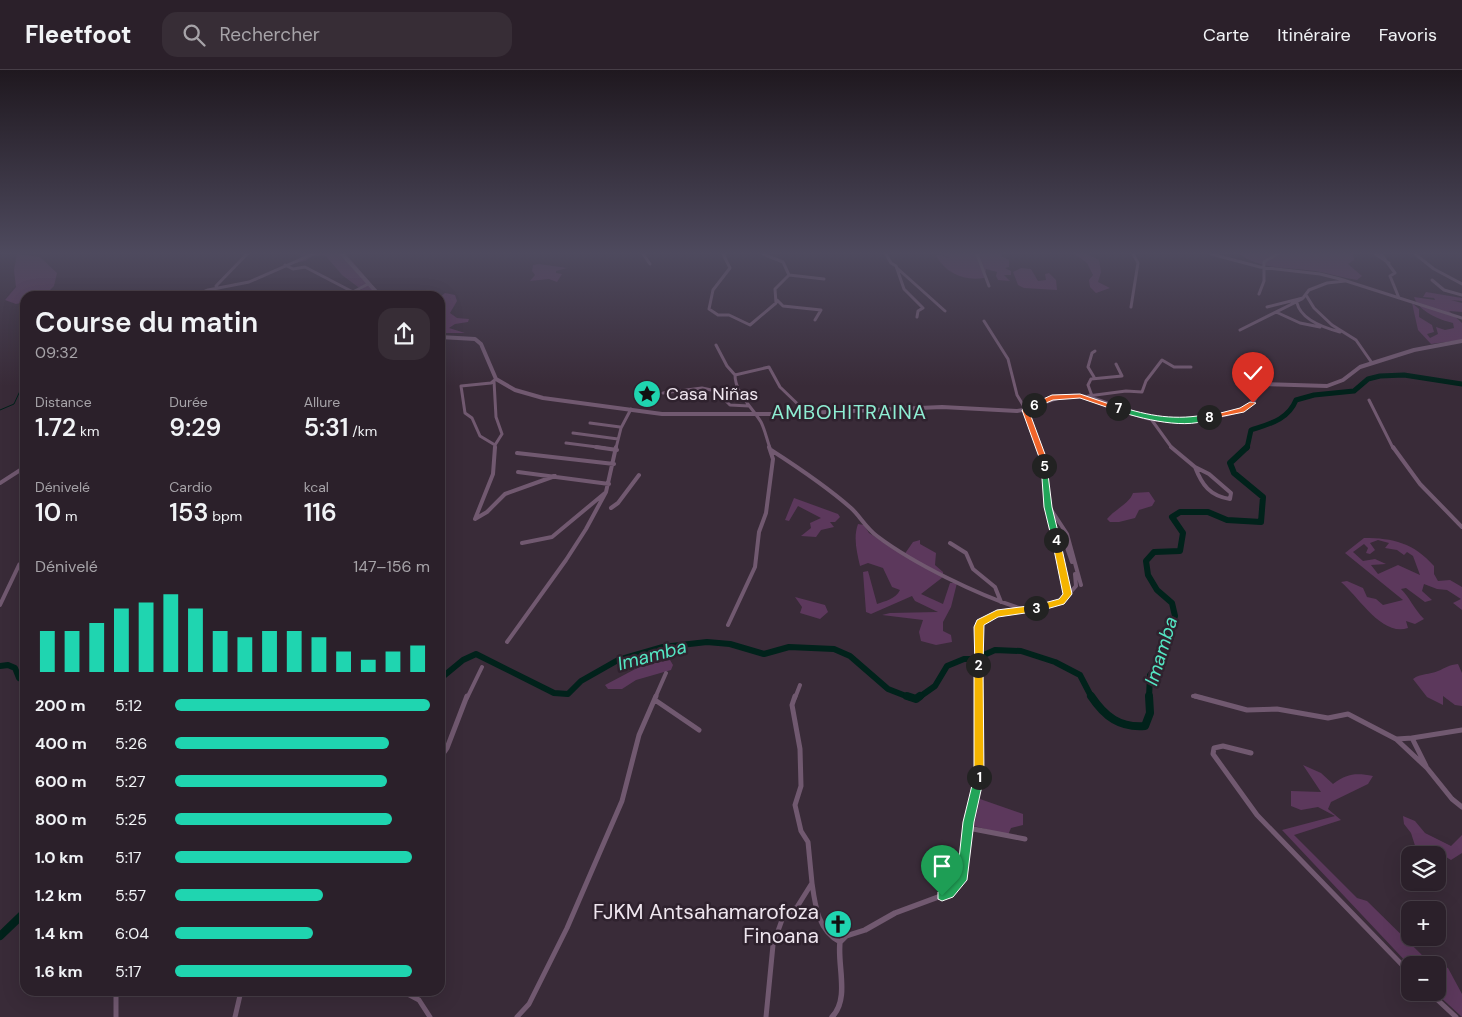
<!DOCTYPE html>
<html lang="fr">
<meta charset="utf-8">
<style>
:root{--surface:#2b202a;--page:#372d36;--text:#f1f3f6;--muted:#a6a3a8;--line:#473e47;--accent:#1fd5b0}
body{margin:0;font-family:"DM Sans",sans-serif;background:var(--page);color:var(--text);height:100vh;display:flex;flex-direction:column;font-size:19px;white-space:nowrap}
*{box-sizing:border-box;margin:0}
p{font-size:16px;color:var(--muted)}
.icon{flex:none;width:28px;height:28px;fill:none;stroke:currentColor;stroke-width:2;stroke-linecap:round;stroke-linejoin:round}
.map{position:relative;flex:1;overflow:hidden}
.details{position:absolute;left:20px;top:221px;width:425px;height:705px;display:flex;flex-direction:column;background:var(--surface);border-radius:15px;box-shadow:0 5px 20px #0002,0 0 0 1px var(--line)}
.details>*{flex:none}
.fabs{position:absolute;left:1401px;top:776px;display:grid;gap:10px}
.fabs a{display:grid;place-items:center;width:45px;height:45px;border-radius:10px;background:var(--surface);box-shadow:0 5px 20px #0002,0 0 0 1px var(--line);font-size:25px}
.pin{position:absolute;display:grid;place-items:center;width:42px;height:42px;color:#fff;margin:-51px -21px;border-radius:50% 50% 50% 0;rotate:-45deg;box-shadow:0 0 5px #0007}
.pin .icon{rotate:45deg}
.km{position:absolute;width:25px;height:25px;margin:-12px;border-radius:50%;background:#222;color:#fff;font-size:14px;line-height:25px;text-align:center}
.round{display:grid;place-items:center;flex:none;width:52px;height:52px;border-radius:15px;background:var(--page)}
.overview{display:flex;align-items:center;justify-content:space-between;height:85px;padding:0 15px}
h1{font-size:28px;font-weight:600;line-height:38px}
.stats{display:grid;grid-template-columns:repeat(3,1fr);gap:8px;height:85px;padding:5px 15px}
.stats div{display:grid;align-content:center}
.stats b{font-size:25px;font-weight:600}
.stats small{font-size:14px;font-weight:400}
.stats p{font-size:14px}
.chart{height:140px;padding:10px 15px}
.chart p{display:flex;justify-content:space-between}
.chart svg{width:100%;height:90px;margin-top:5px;stroke:var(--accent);stroke-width:6}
ul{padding:0 15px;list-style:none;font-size:16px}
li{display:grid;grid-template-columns:80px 60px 1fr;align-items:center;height:38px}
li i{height:12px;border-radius:6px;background:var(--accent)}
header{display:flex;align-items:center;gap:30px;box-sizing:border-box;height:70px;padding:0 25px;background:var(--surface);border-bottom:1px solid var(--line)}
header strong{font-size:24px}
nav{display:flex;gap:28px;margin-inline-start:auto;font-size:18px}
.search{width:350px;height:45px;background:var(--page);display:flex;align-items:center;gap:12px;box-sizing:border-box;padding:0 18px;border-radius:15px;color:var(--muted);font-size:19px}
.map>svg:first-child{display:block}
</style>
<header>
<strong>Fleetfoot</strong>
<div class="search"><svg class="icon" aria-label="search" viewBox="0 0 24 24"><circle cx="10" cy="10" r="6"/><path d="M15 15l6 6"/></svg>Rechercher</div>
<nav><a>Carte</a><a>Itinéraire</a><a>Favoris</a></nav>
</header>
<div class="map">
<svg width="1462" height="947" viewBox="0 0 1462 947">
<rect width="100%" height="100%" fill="#392b38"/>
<path fill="#5c385c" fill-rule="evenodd" d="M17 184 40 187 57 203 54 216 44 226H25V232L16 234 5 230 16 217 14 200Z
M298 184H346L369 211 375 226H349L362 220 342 205 325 185 313 186 305 191 294 193 302 186Z
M942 184H1002L1001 186 1009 190V197L1005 198 1011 201V205H1004L1010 211 998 210 996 206 997 202 986 199 984 208C964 211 947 204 936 186L941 185 949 188Z
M1075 184H1087L1099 190 1101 202 1098 212 1110 218 1096 223 1090 217 1089 210 1093 205 1087 193Z
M1239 184H1353L1354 190 1348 194 1362 206 1357 210C1342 208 1329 203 1315 201 1288 197 1262 200 1239 184Z
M539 194 567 198 556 201V203L562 204 557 212 549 209 530 211 535 205 532 201 533 195Z
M1021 198 1031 199 1038 211 1046 210 1045 204 1049 203 1056 210 1057 220 1024 218 1018 215 1013 202Z
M1426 222 1462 228V231L1451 230 1462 233V242L1449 241 1462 253V270L1431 274 1418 260 1412 233 1419 239V247L1432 255 1434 262 1427 264 1430 268 1438 264 1436 257 1445 260 1454 258 1453 253C1440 250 1418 241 1414 227L1435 230 1434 228 1423 227Z
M445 223 455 225 457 231 450 243 457 248 469 249 468 252 455 254 449 258 465 263H440V227Z
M1149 422 1155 431 1152 436 1139 440 1135 448 1119 452H1110L1107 449C1114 440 1130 433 1133 423Z
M794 428 838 444 840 447 835 452H830L834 457 821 460 816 467 801 466 811 458 810 453 821 448 798 436 789 451 785 450Z
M858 454 864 455 869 463 904 485 913 472 920 470V474L936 483 935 495 943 502V507L921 524 943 534 950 513H957L951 537 943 552V561L951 565 952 572 936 575 921 571 919 562 923 550 882 545 890 543 938 542 915 531 912 526 871 544 866 542 863 502 868 501 877 534C885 531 896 529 900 520L892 517 883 498 868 493 860 496C857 482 853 468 858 454Z
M1364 468C1393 468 1414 473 1434 496V504L1438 511 1450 510 1462 517V540L1453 533 1461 529 1447 520 1437 519 1424 514 1422 521 1432 530 1425 532 1406 518 1401 519C1410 528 1414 539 1424 549L1415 554 1406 551 1408 558C1382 567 1359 527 1341 512L1347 511 1363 518 1367 527 1376 529 1383 535 1403 530 1345 483ZM1378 470 1389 473 1385 478 1397 480 1404 485 1407 482 1413 486 1420 505 1398 495 1378 504 1371 495 1386 494 1375 489 1363 491 1353 482 1364 474 1368 478 1366 483 1370 484 1375 480 1370 473Z
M795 527 825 535 828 542 820 549 800 543 802 537Z
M670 590 673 595 671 600 636 610 622 619H608L605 615 641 596Z
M1458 594 1462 603V636L1455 635 1443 626V635L1427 627 1413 609C1421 603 1429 605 1438 601 1445 598 1449 595 1458 594Z
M1303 695 1321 703 1333 714C1347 703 1357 703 1373 706L1368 714 1331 732 1328 739 1341 750 1294 765 1357 828 1367 831 1424 887 1448 898 1462 924V947L1436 923 1438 895 1410 896 1282 760 1335 746 1318 737 1301 740 1291 736V721L1321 722Z
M980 729 1023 744V755L1011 758 1008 765 974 756Z
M1403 746 1415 751 1425 763 1451 776 1462 765V783L1451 790 1441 784 1418 785 1411 763 1404 754Z"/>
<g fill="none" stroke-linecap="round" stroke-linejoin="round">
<path stroke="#01221b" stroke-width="1" d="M0 340 14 334 20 321 25 317"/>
<path stroke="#01221b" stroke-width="5" d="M1247 378 1251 360C1269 354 1288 350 1296 330L1314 325 1354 321 1368 309 1380 306 1404 305 1462 314"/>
<path stroke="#01221b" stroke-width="6" d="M0 596 8 595 15 598 19 608 25 611
M440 609 463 590 476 584 554 623 568 624 581 611 618 590 663 577 707 572 730 574 764 584 789 577 834 579 850 586 888 619 911 628
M918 628 935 616 947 596 964 589H975L995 580 1021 581 1055 592 1080 605 1092 628
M1149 628 1150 605 1161 593 1175 546 1172 533 1157 520 1148 505 1146 491 1154 482 1180 481 1183 463 1172 447 1180 442H1208L1227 450 1261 452 1263 427 1234 403 1230 393 1247 377"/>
<path stroke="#01221b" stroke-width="8" d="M907 626 916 629 920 626
M1091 626C1105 647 1120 658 1145 656L1150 643 1149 626
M0 866 25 842"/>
<path stroke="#715970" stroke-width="3" d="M643 184 650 194
M723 184 730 198 713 220 709 239 718 245H729L750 255 776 233 775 219 789 205 783 192 763 184
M886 184 891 193 896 196 904 219 923 238 918 241 917 247
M977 184 989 216
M1211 184 1260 197 1320 204 1340 209 1462 248
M1375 184 1389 193
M1381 184 1395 203 1390 206 1399 228
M1415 184 1434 199 1462 214
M285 195 293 199 305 197 353 222 368 214
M897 198 945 241
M789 205 824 209
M1432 210 1444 220 1462 225
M216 216 247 184
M1259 224 1264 211V192L1277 184
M1306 225 1314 238 1332 255 1356 270 1372 293
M194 226 208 220 249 212 313 184
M777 230 783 236 821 240 815 250
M1297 233C1301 250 1325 258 1340 262
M1131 237 1138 193 1133 184
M1267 237 1303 228 1309 220 1327 213 1345 211
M1276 242 1300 253 1320 257
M984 251 1008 289 1017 325 1026 340
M1240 260 1302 229
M716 275 727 296 735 305C735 323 752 337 761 352 765 360 767 370 770 378
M735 305 769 297 780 317 806 342
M1094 307 1088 297 1092 283 1095 281
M494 311 496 347 502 364 495 375
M663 323 702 318 716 321 730 335 749 336
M1088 326 1126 321 1142 322 1146 311 1162 290 1174 297H1191
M1092 326 1088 315 1091 309 1122 306 1116 294
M1369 330 1393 378
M1151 349 1172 378
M590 353 620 357
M573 363 618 369
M566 373 605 378
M495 378V375L480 366 472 348 465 343 461 316 491 313 496 309
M616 378 621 358 631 339"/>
<path stroke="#715970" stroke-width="4" d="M495 377 493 404 475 449 487 442 505 424 555 406
M596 377 617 380
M1171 377 1195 397
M1393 377 1420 414 1462 457
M771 380C799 398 826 416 851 438 860 446 866 458 877 466 914 494 978 525 1022 539
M517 383 614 394
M1195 397 1209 404 1231 423 1230 429C1210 426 1202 415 1195 397Z
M518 402 609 414
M0 413 25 397
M1048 435 1067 464 1081 515
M611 438 618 433 639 405
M1054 461 1063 466 1072 492
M522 473 552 467 605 423
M950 473 966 483 973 499 995 517 1001 532
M1068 525 1076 516 1075 504
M0 535 19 495 25 489
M728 555 755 497 759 462 766 443 773 389 769 377
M507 572 566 490 586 459 606 422 616 377
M1193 626 1203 628
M467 628 482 597
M655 628 666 603
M795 628 800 615"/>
<path stroke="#715970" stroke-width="5" d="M1195 626 1247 640 1277 639 1328 648 1348 644 1396 669 1427 698 1452 729 1462 737
M655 630 699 660
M1397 669 1412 668
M1251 683 1223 676 1214 678 1213 684 1257 745 1410 903
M440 688 447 678 467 626
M1426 696 1412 668 1462 660
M968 758 1025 769
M812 813C815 835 818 861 840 872
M116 921V947
M402 921 419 930 430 947
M1429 922 1456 947
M235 947 241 921
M517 947 529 934 567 858 622 731 639 665 656 626
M766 947 773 875 783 847 797 837 812 813 808 772 801 761 795 735 801 716 800 679 792 635 795 626"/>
<path stroke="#715970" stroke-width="4" d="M342 184 380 226
M440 267 475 269 481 274 496 309 515 320 543 328 662 344H782L942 337 1017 341C1040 338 1052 324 1079 326 1104 328 1127 345 1151 349 1174 352 1234 349 1251 334 1256 330 1259 320 1262 314L1327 316 1343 310 1360 297 1414 280 1462 271
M1026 340 1040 378"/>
<path stroke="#715970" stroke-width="4.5" d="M979 628 978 557C1000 529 1043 549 1068 525L1048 437 1043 387 1039 377"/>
<path stroke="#715970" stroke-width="5.5" d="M832 947C850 929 837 895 840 872L846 866 865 860 895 843 949 823 962 810 968 752 980 696 979 626"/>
</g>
<linearGradient id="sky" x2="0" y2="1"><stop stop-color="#1f181f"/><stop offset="0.58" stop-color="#4e4a5e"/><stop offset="1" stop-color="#4e4a5e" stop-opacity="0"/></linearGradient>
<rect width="1462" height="316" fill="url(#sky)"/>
<path fill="#22a559" stroke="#fff" d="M979 702 984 707 974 752 967 810 953 827 942 831 938 829V822L946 818 957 807 963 752 974 707Z"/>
<path fill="#f5b400" stroke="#fff" d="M978 591 983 595 984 707 979 711 974 707V595Z"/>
<path fill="#f5b400" stroke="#fff" d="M1036 535 1041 538 1039 541 998 547 984 555 983 595 981 598H975L974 557 977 550 997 540Z"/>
<path fill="#f5b400" stroke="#fff" d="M1056 467 1060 470 1072 524 1064 534 1036 542 1032 538 1033 536 1059 529 1063 524 1052 470Z"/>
<path fill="#22a559" stroke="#fff" d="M1041 394 1047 396 1052 437 1060 470 1056 473 1052 470 1044 437Z"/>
<path fill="#f0652b" stroke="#fff" d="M1034 333 1037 335 1029 341 1046 387 1047 396 1044 399 1040 396 1039 387 1022 340Z"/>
<path fill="#f0652b" stroke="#fff" d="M1080 324 1121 338 1118 341 1080 328 1053 330 1034 338 1030 335 1052 325Z"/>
<path fill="#22a559" stroke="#fff" d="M1118 336C1149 346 1176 351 1209 344L1212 347C1191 362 1138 348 1115 340Z"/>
<path fill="#f0652b" stroke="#fff" d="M1250 332 1256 333 1244 342 1209 349 1205 347 1240 338Z"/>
<defs>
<g id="sight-disc" transform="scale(1.4375)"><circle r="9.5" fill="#1fd5b0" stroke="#2f222e"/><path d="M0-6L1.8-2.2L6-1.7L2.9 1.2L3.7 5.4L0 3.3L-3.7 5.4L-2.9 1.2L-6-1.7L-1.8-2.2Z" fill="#111"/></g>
<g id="church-disc" transform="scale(1.4375)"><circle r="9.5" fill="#1fd5b0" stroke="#2f222e"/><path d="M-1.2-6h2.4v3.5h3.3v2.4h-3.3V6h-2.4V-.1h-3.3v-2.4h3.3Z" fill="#111"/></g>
</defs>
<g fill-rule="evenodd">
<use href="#sight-disc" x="647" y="324"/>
<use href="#church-disc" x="838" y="854"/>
</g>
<g text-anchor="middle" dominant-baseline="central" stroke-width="5" stroke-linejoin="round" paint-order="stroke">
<g font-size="18" fill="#efe6ef" stroke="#2f222e" text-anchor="start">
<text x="666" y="324">Casa Niñas</text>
</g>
<g font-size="19" font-style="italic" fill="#54e6c3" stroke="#2f222e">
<text transform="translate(1161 581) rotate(-73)">Imamba</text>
<text transform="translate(652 585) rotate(-15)">Imamba</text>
</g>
<g font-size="20" letter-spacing="1" fill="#8eeed3" stroke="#2f222e">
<text x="849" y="342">AMBOHITRAINA</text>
</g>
<g font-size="21" fill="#efe6ef" stroke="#2f222e" text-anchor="end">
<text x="819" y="842">FJKM Antsahamarofoza<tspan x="819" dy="24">Finoana</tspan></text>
</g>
</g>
</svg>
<div class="fabs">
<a><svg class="icon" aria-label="layers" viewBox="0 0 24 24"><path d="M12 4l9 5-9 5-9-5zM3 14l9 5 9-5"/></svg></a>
<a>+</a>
<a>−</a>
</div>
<div class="pin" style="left:942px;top:826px;background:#1e9e55"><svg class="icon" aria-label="arrive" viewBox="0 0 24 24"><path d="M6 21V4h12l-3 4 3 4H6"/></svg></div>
<div class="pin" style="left:1253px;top:333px;background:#d93025"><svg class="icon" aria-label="check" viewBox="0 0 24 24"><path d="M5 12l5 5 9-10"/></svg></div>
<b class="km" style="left:979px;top:707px">1</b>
<b class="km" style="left:978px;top:595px">2</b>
<b class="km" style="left:1036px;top:538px">3</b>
<b class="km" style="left:1056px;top:470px">4</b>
<b class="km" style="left:1044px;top:396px">5</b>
<b class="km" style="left:1034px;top:335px">6</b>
<b class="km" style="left:1118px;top:338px">7</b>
<b class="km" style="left:1209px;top:347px">8</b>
<section class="details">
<div class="overview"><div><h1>Course du matin</h1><p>09:32</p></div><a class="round"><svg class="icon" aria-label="share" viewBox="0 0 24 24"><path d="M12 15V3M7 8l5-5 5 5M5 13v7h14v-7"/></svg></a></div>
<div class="stats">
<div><p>Distance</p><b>1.72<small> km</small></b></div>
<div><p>Durée</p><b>9:29</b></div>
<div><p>Allure</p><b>5:31<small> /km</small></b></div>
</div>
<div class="stats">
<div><p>Dénivelé</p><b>10<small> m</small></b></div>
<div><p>Cardio</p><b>153<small> bpm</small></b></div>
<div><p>kcal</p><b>116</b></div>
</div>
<div class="chart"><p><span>Dénivelé</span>147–156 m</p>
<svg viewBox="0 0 160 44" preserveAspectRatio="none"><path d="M5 44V24M15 44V24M25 44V20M35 44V13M45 44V10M55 44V6M65 44V13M75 44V24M85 44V27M95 44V24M105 44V24M115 44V27M125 44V34M135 44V38M145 44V34M155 44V31"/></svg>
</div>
<ul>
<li><b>200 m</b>5:12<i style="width:100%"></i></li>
<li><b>400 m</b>5:26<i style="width:84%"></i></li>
<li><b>600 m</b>5:27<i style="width:83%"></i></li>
<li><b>800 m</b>5:25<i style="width:85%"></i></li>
<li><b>1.0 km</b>5:17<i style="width:93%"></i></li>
<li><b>1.2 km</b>5:57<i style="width:58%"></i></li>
<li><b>1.4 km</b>6:04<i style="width:54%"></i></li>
<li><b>1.6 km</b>5:17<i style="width:93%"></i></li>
</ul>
</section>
</div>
